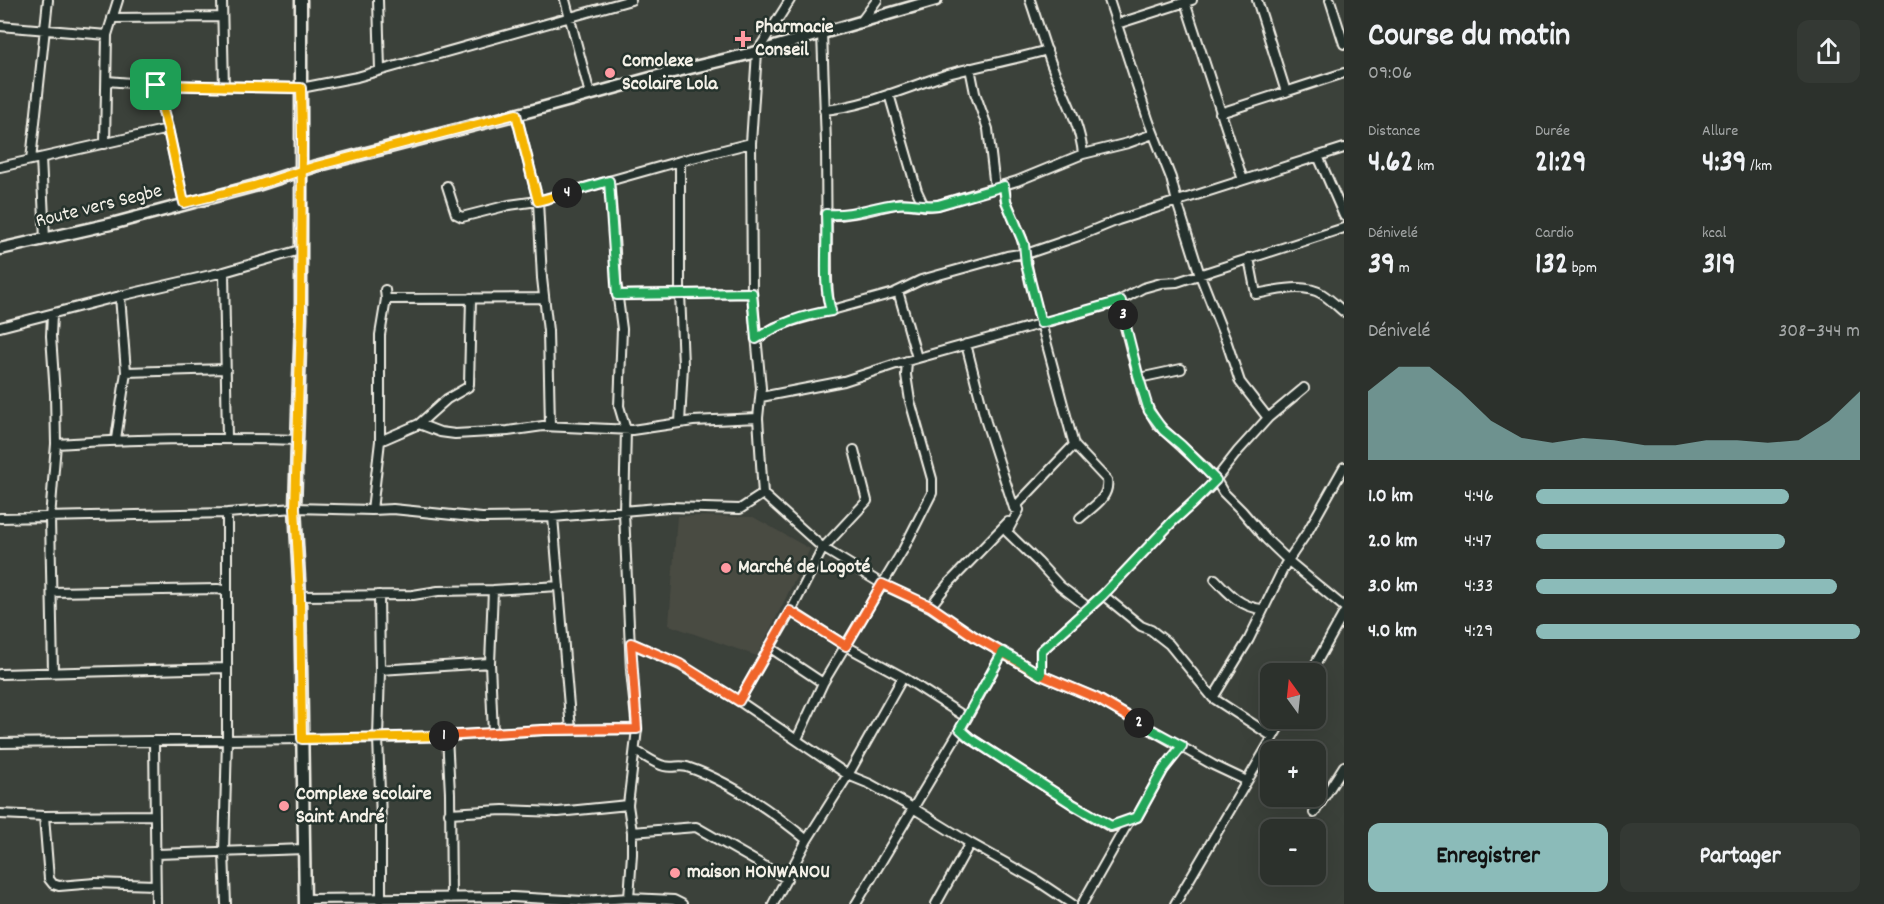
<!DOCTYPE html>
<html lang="fr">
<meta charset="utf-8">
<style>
:root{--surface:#2c312c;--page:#343934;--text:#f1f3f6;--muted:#a6a9a9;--line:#484c48;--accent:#8bbbb9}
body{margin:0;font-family:Dekko,sans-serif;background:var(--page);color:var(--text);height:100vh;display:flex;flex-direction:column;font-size:22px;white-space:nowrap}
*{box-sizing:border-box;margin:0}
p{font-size:20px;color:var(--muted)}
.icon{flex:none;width:33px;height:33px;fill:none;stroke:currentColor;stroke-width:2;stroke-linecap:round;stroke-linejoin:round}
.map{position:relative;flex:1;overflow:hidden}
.details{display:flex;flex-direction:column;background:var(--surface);width:540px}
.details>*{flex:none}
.needle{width:39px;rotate:345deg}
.tools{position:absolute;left:1260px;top:663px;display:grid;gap:12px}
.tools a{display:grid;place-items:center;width:66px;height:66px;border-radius:12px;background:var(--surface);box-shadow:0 6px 24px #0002,0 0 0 2px var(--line);font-size:30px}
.pin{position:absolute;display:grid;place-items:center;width:51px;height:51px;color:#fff;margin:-26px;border-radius:12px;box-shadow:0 3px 9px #0006}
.km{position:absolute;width:30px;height:30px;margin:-15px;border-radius:50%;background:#222;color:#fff;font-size:16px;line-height:30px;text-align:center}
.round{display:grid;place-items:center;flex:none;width:63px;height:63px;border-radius:12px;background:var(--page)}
.head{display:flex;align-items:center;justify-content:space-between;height:102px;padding:0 24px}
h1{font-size:33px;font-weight:800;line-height:45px}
.stats{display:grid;grid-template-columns:repeat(3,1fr);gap:9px;height:102px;padding:6px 24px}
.stats div{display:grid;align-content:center}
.stats b{font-size:30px;font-weight:800}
.stats small{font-size:16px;font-weight:400}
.stats p{font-size:16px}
.chart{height:168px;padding:12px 24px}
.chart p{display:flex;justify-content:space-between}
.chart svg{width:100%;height:108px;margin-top:6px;fill:var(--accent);opacity:.7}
.action{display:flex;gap:12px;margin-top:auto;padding:12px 24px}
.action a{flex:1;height:69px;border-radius:12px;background:var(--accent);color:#111;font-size:24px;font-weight:800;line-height:69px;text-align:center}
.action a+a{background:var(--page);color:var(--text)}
ul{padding:0 24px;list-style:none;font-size:20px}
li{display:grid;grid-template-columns:96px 72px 1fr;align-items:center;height:45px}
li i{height:15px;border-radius:8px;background:var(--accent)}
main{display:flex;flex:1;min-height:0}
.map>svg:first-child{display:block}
</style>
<main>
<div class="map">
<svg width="1344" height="904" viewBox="0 0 1344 904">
<rect width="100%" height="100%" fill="#3b413a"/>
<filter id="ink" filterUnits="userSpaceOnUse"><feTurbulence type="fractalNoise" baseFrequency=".0167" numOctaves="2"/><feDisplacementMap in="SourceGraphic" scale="12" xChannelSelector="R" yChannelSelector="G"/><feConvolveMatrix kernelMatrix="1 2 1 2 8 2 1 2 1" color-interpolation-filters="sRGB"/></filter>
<g filter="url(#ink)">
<path fill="#4a4b43" d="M677 516 753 517 810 549 757 656 669 625Z"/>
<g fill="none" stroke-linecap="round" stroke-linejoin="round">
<g stroke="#f4f1e8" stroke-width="12">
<path id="street" d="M222 0 224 87
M378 0 380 70
M565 0 590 94
M790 0 757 52 751 143 752 293 761 388 758 418 763 494 823 548 882 584 930 607 975 637 1041 675 1096 698 1213 765 1247 781
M1030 0C1038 23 1045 48 1054 71 1065 97 1080 124 1083 154
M1257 0 1286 92
M1330 0 1344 44
M1185 2 1243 180
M112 18 222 17
M860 23 877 0
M1117 24 1192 0
M0 26 107 35
M822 33 826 143 827 282 828 297 831 311
M970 68 975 93 988 129 995 188
M107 81 156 85 301 88 357 77 631 0
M156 85 168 129 184 203
M889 94 917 191 924 206
M824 110C866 106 908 87 948 74 981 65 1014 60 1047 50
M1220 113 1344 73
M516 114 538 201 542 278 548 331 550 426
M105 144 107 35 118 0
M1318 156 1344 216
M41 158 45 239
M31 160 48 0
M0 167 168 129
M447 186 456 214 462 217 509 205 538 201 680 161 751 143
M1004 186 1006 201 1022 239 1030 282 1074 445 1014 508 1019 510
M827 214 839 215 866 211 899 203 928 206 938 205 1017 181 1083 154 1128 143 1153 134
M1249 258 1256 294C1276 290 1304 283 1322 294 1330 299 1337 306 1344 312
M224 272 227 438
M898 291 917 358
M617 295 752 293
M386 299 544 298
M1121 301 1125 327 1145 403 1157 424 1206 469 1216 480 1223 492 1242 511 1266 539 1291 563 1344 607
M52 315 51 336 55 394 56 444 50 518 53 672
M0 327 120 296 224 272 300 250
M756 339 776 327 792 321 894 293 921 280 1007 256 1032 252 1079 236 1118 220 1344 148
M966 344 986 422 1014 508
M126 372 226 369
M1139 378 1181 369
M761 397 844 381 893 365 1115 303 1143 288 1161 283 1177 282 1344 228
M1268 418 1304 388
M680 423 683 365 680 293V161
M419 424 440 432 455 434 508 431 543 426 632 430 693 421 758 418
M116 439 126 372 120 296
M380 441 419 424 447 399 468 387 469 384 471 298
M56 444C136 438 217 438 298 440
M1074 445 1107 480C1110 498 1092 507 1080 518
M372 510 380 441V335L386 299 385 290
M1019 510 1007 532 1038 562 1060 586 1089 608
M553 517 571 730
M0 518 227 513 295 508 372 510 393 509 482 518 553 517 669 507 740 509 763 494
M1215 579C1229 594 1241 607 1262 609
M493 590 490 663 493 734
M52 592 218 589 226 591
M379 595 380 670 378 738 381 819V899
M1103 595 1141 626 1151 630 1169 644 1213 698 1273 737
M300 596 413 595 438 591 493 590 559 586
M930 607 948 584 1008 522
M791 611 846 646 903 677 967 718
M631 643 680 665 739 701 848 775 870 784 913 808 970 843 1036 880 1072 904
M769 647 823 683
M380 670 490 663
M0 674 227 668
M1310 674 1344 613
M1041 675V651L1103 595 1173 521 1209 488 1238 451 1268 418 1240 382 1227 343 1200 275 1177 202 1171 178 1149 122 1109 0
M1213 698 1249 639 1285 565 1308 531 1344 467
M739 701 791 611 823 548 867 501 854 450
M960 730 970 738 1074 805 1111 827 1137 817 1163 770 1182 746
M447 736 450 793 451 898
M797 739 823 683 903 550 932 493V479L910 401 906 375 907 361
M154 741 156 904
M0 743 378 738 447 736 544 730 637 729
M635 751C644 755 655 764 664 766 672 768 680 765 687 767 730 781 773 812 807 840
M449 813 503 810 558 812 628 805
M1314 813 1344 766
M0 814 44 816 155 815
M44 816 49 879 53 884 59 886 95 883 155 885
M632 832 696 827 787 879
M156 854 305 849
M629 898 674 900 682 904
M305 899 512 897 583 901 629 898 632 854V832L628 805 637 729 631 671 624 512 626 430 619 406 622 329 616 283 615 251 609 181
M226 904 224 852 227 740V513
M773 904 807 840 848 775 903 677
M856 904 967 718 1003 652
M936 904 970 843
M1082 904 1129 821
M1175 904 1284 718"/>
</g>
<g stroke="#f4f1e8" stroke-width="15">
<path id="secondary" d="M301 0V316L295 508 300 596 305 904
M0 249 115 223 254 186 316 166 534 110 669 73 757 52 936 0"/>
</g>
<use href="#street" stroke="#26332d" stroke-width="8"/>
<use href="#secondary" stroke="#26332d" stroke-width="10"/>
</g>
</g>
<g fill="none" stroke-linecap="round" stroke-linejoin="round" filter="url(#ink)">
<g stroke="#fff" stroke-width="12">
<path id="split-1" d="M156 85 301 88 302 136 301 316 295 508 300 596 302 739 444 736"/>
</g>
<g stroke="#fff" stroke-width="12">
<path id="split-2" d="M444 736 543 730 637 729 631 643 680 664 739 701 790 611 846 646 882 584 930 606 975 637 1041 675 1096 698 1139 723"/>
</g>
<g stroke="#fff" stroke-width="12">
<path id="split-3" d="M1123 315 1138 375 1149 411 1163 430 1181 445 1216 480 1192 504 1173 521 1103 595 1041 651V675L1003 652 960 729 970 738 1074 805 1111 826 1137 817 1163 770 1182 746 1139 723"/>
</g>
<g stroke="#fff" stroke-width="12">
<path id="split-4" d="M567 193 609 181 617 295 752 293 756 339C778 324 805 315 831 311 822 281 828 246 826 214 853 216 871 207 896 204 910 202 924 207 938 205L1004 186 1006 201 1024 244 1026 264 1041 323 1121 301 1123 315"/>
</g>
<g stroke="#fff" stroke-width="12">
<path id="split-5" d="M156 85 168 129 184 203 254 186 316 166 516 114 538 201 567 193"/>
</g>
<use href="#split-1" stroke="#f5b400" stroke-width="8"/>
<use href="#split-2" stroke="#f0652b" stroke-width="8"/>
<use href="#split-3" stroke="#22a559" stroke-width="8"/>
<use href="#split-4" stroke="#22a559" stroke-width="8"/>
<use href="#split-5" stroke="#f5b400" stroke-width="8"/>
</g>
<g fill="#ff9aa2" stroke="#26332d" stroke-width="2">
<path d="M740 30h6v6h6v6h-6v6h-6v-6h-6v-6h6z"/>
<circle cx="610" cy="73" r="6"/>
<circle cx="726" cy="568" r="6"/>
<circle cx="284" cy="806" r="6"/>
<circle cx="675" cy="873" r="6"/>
</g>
<g text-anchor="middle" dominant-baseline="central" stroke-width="5" stroke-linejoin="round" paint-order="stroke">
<g font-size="20" font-weight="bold" fill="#f4f1e8" stroke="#26332d" text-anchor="start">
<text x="755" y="28">Pharmacie<tspan x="755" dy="23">Conseil</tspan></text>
<text x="622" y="62">Comolexe<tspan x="622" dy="23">Scolaire Lola</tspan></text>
<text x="738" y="568">Marché de Logoté</text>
<text x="296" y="795">Complexe scolaire<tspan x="296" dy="23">Saint André</tspan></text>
<text x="687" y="873">maison HONWANOU</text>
</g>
<g font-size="20" fill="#f4f1e8" stroke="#26332d">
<text transform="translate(99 207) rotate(-14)">Route vers Segbe</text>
</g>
</g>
</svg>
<div class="tools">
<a><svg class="needle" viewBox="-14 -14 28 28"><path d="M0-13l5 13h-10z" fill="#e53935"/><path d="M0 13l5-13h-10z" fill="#a6a9a9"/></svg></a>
<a>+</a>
<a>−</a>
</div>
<div class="pin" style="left:156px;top:85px;background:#1e9e55"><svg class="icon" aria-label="arrive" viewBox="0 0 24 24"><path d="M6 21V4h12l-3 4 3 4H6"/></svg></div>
<b class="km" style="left:444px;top:736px">1</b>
<b class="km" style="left:1139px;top:723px">2</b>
<b class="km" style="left:1123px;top:315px">3</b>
<b class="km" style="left:567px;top:193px">4</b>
</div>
<section class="details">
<div class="head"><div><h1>Course du matin</h1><p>09:06</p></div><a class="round"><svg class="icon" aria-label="share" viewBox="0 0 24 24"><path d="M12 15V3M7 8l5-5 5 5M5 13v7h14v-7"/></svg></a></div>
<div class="stats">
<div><p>Distance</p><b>4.62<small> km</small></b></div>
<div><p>Durée</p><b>21:29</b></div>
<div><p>Allure</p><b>4:39<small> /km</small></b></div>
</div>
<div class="stats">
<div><p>Dénivelé</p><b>39<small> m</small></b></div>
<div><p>Cardio</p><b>132<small> bpm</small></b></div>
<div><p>kcal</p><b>319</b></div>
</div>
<div class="chart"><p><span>Dénivelé</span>308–344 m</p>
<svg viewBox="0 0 160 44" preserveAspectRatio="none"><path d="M0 44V16L10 6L20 6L30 16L40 28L50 35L60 37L70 35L80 36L90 38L100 38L110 36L120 36L130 37L140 36L150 28L160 16V44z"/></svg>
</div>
<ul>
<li><b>1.0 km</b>4:46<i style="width:78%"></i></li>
<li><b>2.0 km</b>4:47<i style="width:77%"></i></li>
<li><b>3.0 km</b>4:33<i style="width:93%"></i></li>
<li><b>4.0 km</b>4:29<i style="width:100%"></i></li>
</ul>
<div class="action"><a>Enregistrer</a><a>Partager</a></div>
</section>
</main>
